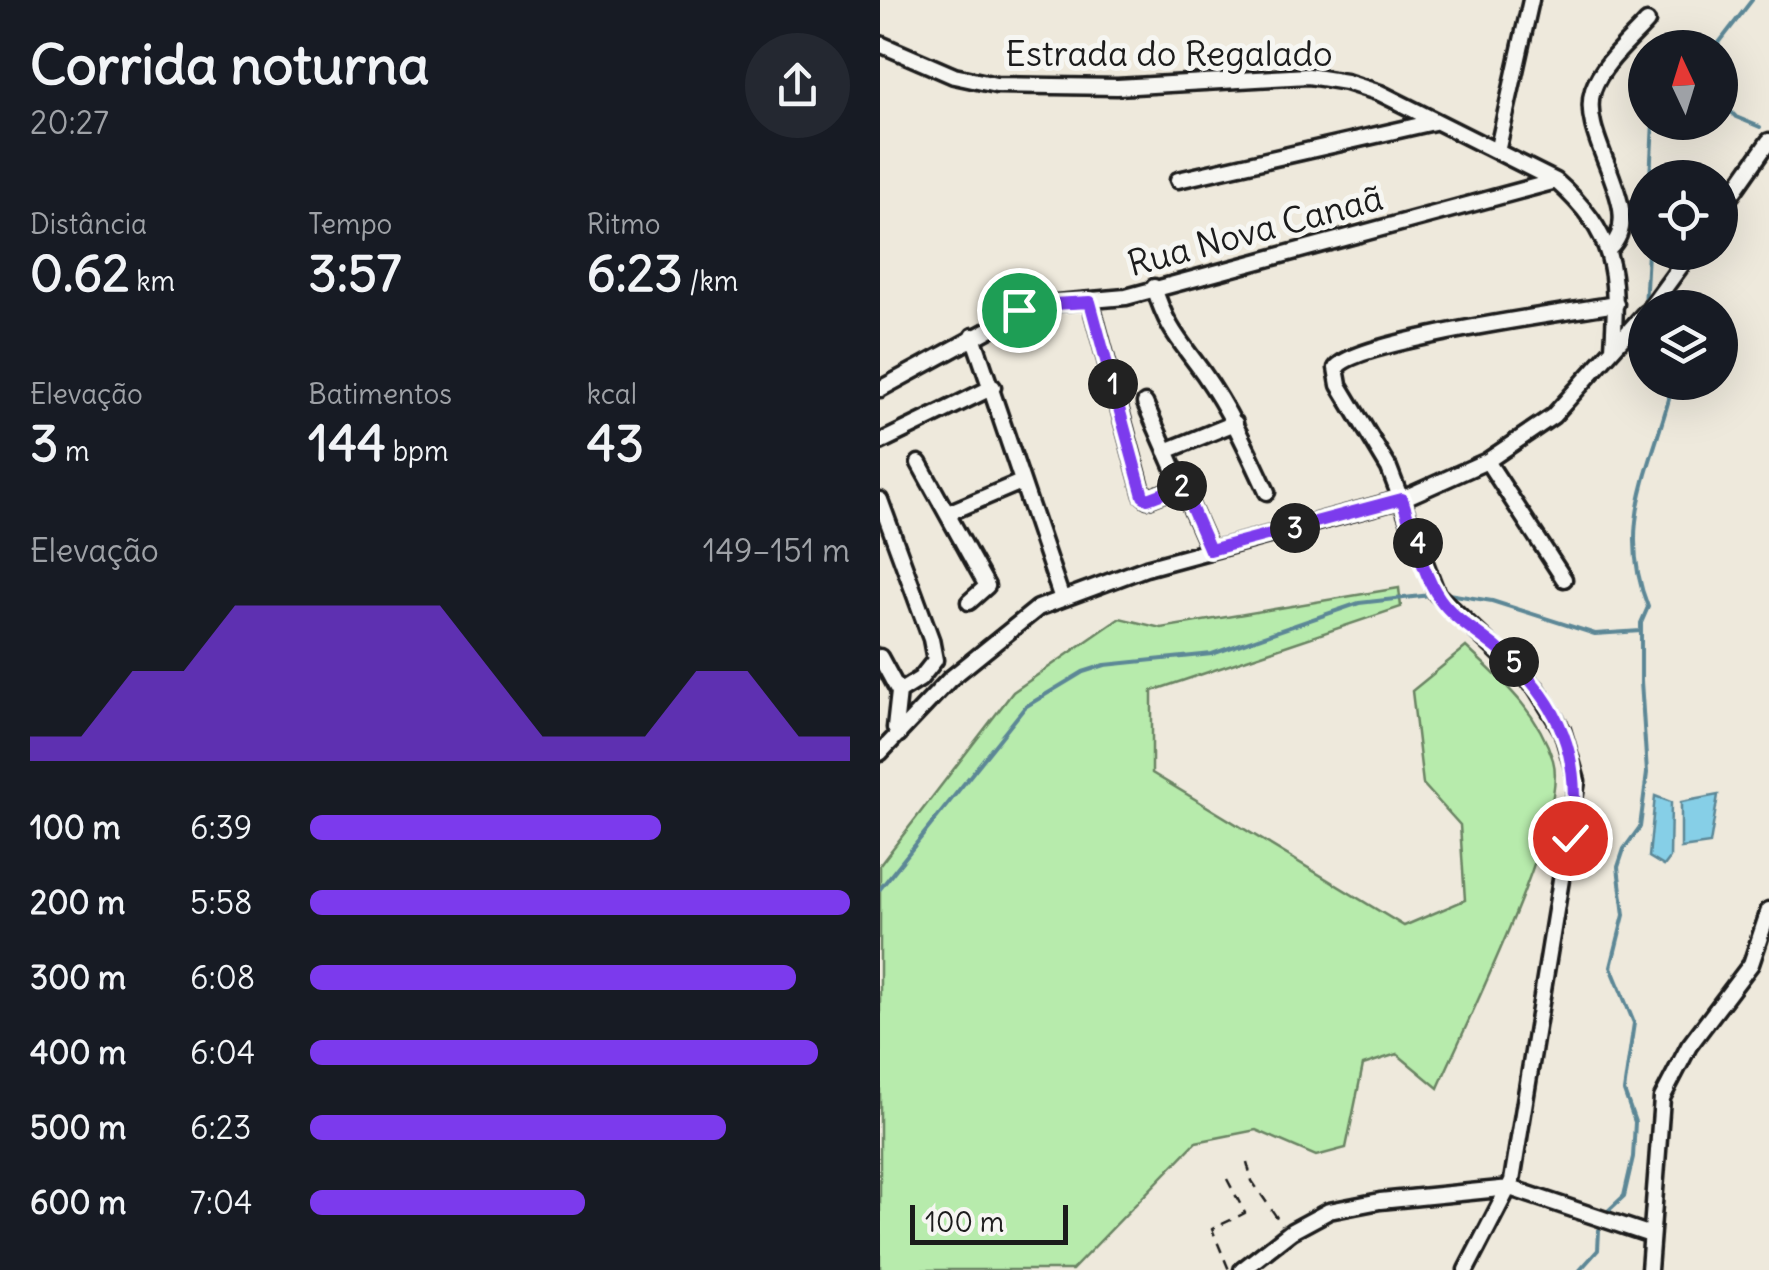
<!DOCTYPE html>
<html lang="pt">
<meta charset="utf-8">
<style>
:root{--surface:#171b24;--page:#242831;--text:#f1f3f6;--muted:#9ea1a6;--accent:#7c3aed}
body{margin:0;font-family:Delius,sans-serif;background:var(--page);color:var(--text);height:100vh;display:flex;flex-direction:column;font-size:38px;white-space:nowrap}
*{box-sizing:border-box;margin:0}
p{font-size:32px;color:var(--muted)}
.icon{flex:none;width:55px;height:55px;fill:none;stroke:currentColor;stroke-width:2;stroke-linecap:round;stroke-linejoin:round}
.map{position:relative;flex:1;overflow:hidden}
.panel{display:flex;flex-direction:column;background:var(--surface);width:880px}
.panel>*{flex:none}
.needle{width:65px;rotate:356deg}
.fabs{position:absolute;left:748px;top:30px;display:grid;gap:20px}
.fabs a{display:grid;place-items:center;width:110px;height:110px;border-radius:50%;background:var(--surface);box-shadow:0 10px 40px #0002;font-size:50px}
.scale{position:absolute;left:30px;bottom:25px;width:158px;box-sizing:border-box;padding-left:10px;border:5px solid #1c1c1c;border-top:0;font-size:28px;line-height:35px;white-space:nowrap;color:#1c1c1c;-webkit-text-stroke:8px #f6f6f2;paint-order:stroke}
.pin{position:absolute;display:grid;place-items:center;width:85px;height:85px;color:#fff;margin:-42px;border:5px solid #fff;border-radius:50%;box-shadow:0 2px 10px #0007}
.km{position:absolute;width:50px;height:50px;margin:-25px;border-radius:50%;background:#222;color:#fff;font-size:28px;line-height:50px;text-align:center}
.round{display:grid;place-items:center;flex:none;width:105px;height:105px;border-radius:52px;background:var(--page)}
.headline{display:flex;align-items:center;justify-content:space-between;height:170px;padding:0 30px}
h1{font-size:55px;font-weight:800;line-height:75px}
.metrics{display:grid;grid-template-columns:repeat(3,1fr);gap:15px;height:170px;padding:10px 30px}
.metrics div{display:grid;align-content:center}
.metrics b{font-size:50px;font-weight:800}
.metrics small{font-size:28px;font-weight:400}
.metrics p{font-size:28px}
.chart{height:280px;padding:20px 30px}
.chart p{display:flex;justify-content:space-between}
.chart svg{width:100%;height:180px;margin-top:10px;fill:var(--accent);opacity:.7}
ul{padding:0 30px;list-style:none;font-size:32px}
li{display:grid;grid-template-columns:160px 120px 1fr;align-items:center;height:75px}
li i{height:25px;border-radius:12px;background:var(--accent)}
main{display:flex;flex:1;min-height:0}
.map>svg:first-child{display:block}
</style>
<main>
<section class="panel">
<div class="headline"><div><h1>Corrida noturna</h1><p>20:27</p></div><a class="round"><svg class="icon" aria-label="share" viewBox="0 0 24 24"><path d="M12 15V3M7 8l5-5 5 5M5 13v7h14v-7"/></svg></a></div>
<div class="metrics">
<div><p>Distância</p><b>0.62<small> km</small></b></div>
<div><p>Tempo</p><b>3:57</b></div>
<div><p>Ritmo</p><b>6:23<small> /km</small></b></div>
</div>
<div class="metrics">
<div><p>Elevação</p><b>3<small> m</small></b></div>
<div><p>Batimentos</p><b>144<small> bpm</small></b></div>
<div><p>kcal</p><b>43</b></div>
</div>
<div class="chart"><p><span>Elevação</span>149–151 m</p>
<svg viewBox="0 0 160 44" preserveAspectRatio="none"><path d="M0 44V38L10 38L20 22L30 22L40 6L50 6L60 6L70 6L80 6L90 22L100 38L110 38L120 38L130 22L140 22L150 38L160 38V44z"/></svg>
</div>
<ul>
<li><b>100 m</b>6:39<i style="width:65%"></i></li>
<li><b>200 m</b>5:58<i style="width:100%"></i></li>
<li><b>300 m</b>6:08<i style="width:90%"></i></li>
<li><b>400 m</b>6:04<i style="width:94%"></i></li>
<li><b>500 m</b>6:23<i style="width:77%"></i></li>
<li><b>600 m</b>7:04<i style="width:51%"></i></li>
</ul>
</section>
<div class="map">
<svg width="889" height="1270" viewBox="0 0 889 1270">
<rect width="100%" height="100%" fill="#eee9dc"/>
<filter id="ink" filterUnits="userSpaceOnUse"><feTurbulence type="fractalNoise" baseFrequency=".01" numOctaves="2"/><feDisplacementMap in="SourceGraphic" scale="20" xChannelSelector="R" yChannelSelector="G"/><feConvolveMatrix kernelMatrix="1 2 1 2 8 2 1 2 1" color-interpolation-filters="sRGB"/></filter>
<g filter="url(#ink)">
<path fill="#b7ebac" stroke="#6a8464" stroke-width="2.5" d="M519 588 521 607 272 691V773L524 926 585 900 580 825 543 784 532 691 586 647C622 681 658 711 673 760 690 816 585 1026 558 1088L517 1054 483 1065 466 1148 436 1156 376 1130 316 1142 192 1270H0V865L133 692 240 618 281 628Z"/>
<path fill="#86cfe7" stroke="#5c8796" stroke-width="2.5" d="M838 795 830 844 801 848V802Z
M775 796 791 802 790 858 784 866 769 857Z"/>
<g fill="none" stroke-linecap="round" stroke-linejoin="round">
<path stroke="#5c8796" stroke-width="4" d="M326 0H375
M835 48 872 0
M840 101 856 117 880 127
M770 178 773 122
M765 307 768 252
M562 593 612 601 715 634 761 631
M0 889 145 707 203 672 225 665 332 654 479 603 551 595
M729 1210 744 1196 753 1157 755 1122 744 1091 754 1023 731 967 744 915 738 867 744 849 760 827 767 773 761 681V623L768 607C737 528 768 475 789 399V382
M700 1270 718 1250 719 1230"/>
<g stroke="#1c1c1c" stroke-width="21">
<path id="minor" d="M0 44 74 76 116 85 237 87 428 76 466 82 500 93 676 181C736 234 738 272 733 348
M617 152 651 0
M298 180 554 122
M840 211 889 141
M730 248C769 210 697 138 713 90 722 64 749 42 767 22
M274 287C288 331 299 339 324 374 350 411 368 451 387 492
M210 301 263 495 268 499 301 486
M770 308 811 252
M93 336 182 599
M0 389 154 305 246 297 676 181
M265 403 330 550
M0 442 113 387
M286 451 355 423
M607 461 684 579
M39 463 107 586 89 602
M0 500 51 639 55 660 40 679 19 692
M68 513 141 482
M0 657 19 692 15 728 19 734
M0 753 70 679 158 608 266 568 522 499 607 461 673 416 765 313
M362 1270 412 1231 449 1211 500 1201 630 1188 771 1235
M586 1270 632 1181 697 781 682 730 656 688 557 594 509 468 459 385 456 368C476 340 690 312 736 304
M769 1270 782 1098 809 1046 871 964 889 910"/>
</g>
<path stroke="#1c1c1c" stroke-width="2.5" stroke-dasharray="10 8" stroke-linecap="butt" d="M367 1162 372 1181 402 1225
M347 1179 365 1213 332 1229 349 1270"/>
<use href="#minor" stroke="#f6f6f2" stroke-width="14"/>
</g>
</g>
<g fill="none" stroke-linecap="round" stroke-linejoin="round" filter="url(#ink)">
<g stroke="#fff" stroke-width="20">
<path id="route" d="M139 310 154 305 210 302 263 496 268 499 302 486 330 550 522 499C533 530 541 572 560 599 574 619 600 634 618 649 681 701 704 760 690 838"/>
</g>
<use href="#route" stroke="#7c3aed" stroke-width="12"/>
</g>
<g text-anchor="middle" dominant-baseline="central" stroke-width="10" stroke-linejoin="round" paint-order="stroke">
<g font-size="35" fill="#1c1c1c" stroke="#f6f6f2">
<text x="289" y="53">Estrada do Regalado</text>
<text transform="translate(375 230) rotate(-15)">Rua Nova Canaã</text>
</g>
</g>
</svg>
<div class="fabs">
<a><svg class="needle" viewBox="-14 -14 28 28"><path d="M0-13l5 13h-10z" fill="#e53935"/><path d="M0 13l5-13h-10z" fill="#9ea1a6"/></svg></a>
<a><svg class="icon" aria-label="locate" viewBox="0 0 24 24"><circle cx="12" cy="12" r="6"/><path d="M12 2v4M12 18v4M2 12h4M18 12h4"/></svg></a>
<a><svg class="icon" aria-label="layers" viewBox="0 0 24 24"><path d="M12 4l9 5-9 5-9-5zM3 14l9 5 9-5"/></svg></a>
</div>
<div class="scale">100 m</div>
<div class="pin" style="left:139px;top:310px;background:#1e9e55"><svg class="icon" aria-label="arrive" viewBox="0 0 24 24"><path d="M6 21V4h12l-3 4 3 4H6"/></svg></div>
<div class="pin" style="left:690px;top:838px;background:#d93025"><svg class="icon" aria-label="check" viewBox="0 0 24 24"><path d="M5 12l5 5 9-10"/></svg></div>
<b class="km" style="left:233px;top:384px">1</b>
<b class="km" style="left:302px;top:486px">2</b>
<b class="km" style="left:415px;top:528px">3</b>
<b class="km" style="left:538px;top:543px">4</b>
<b class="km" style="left:634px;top:662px">5</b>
</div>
</main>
